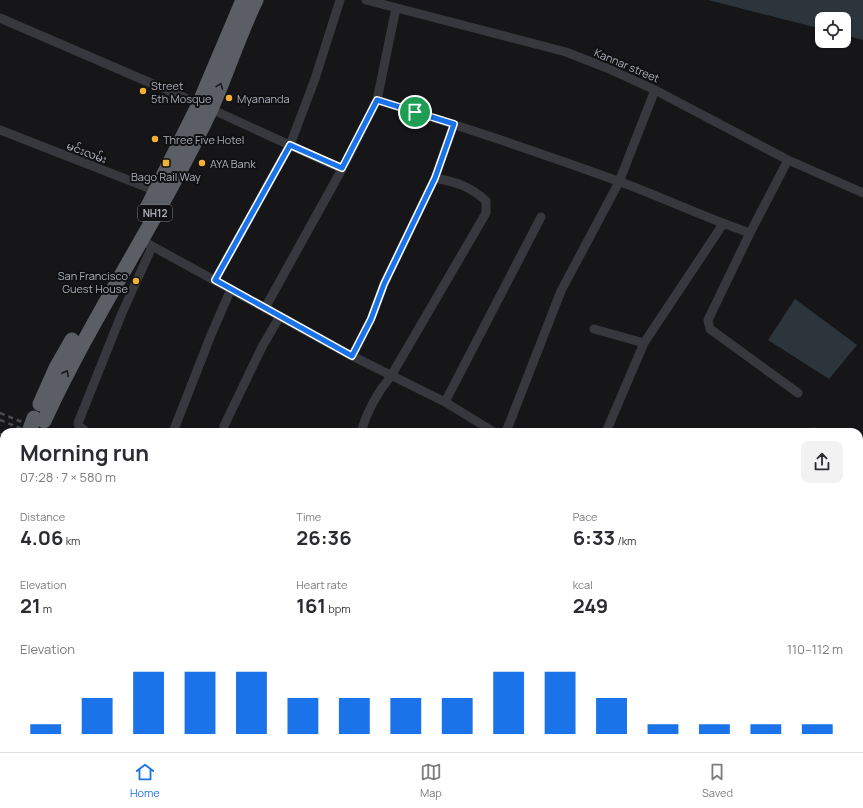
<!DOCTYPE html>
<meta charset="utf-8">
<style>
:root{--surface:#fff;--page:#f2f2f3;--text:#2b2b33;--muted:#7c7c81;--line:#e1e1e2;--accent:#1a73e8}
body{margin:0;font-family:Manrope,"Noto Sans Myanmar",sans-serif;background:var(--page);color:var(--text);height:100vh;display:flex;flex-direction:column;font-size:15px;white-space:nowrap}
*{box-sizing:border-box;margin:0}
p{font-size:13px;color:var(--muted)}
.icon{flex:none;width:22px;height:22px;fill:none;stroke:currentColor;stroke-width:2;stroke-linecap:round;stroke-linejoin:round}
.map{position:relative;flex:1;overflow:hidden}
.drawer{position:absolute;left:0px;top:428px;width:863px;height:324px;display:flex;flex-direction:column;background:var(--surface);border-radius:12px 12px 0 0;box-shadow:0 1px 3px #0004}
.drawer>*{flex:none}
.controls{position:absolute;left:815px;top:12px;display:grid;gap:8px}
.controls a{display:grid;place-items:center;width:36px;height:36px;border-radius:8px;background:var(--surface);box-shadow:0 1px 3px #0004;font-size:20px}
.pin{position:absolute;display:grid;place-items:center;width:34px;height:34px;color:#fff;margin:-17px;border:2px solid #fff;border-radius:50%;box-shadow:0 1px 4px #0007}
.round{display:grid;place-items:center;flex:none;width:42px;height:42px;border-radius:8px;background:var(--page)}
.overview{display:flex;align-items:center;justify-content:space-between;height:68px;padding:0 20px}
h1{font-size:22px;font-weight:700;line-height:30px}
.figures{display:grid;grid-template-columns:repeat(3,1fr);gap:6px;height:68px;padding:4px 20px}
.figures div{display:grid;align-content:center}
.figures b{font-size:20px;font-weight:700}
.figures small{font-size:11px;font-weight:400}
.figures p{font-size:11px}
.chart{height:112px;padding:8px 20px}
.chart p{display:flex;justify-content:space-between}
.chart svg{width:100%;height:72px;margin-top:4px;stroke:var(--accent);stroke-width:6}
.dock{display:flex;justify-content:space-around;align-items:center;height:56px;border-top:1px solid var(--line);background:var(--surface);font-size:11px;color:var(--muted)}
.dock a{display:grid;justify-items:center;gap:2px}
.dock .active{color:var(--accent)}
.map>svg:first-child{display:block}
</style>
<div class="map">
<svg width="863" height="752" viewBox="0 0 863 752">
<rect width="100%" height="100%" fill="#161618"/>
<path fill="#2c353c" d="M708 0H863V40L844 35V19H822V29Z
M795 299 857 345 829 379 768 340Z"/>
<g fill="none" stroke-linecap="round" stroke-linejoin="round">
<path stroke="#2c353c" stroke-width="16" d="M859 518 863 513
M288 748V752
M694 748 701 752
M145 752 147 748"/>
<path stroke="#37383d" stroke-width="9" d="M366 0 566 52 607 68 655 90 788 160 863 193
M0 18 211 109 342 169
M377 100C458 125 538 152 618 181 662 197 705 218 750 233L788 160
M0 130 159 192
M435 178 454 124
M750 233 708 320 710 329 798 393
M141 240 352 356 445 402 494 432
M215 280 290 145 315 79 340 0
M265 308 342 169 377 100 396 8
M594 329 644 343
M352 356 371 319 384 284 435 178C456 182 470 186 486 201V213L391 376C377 393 367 411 361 432
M445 402 541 217
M87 432 79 426 78 423 122 313 152 247
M173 432 211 335 231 289
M227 432 224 430V426L262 347 280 316
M506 432 561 291 619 182 655 90
M606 432 644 343 723 224
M813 432H814
M0 557 4 559
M0 580 4 571
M859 639 863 636
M859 709 863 708
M418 748 423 751
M241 752 244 748"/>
<path stroke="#5b5e65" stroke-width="15" d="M146 210 199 104 243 0
M40 404 56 368 72 340
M44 421C93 314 161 216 211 109 227 73 239 35 256 0
M0 504 4 494
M0 529 4 519"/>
<path stroke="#4a4c52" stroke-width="2.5" stroke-dasharray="5 4" stroke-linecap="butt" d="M0 413 47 432
M0 420 30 432
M0 434 4 435
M773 748 784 752
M793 748 803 752"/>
<path stroke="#5b5e65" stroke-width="15" d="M29 432 34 418"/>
</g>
<defs><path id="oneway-chevron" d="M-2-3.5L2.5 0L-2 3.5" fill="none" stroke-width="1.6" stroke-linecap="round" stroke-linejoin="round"/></defs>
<g stroke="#18191b">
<use href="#oneway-chevron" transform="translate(220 86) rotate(-69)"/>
<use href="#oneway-chevron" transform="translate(66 373) rotate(-64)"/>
</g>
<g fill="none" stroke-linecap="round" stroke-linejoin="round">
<g stroke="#fff" stroke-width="8">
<path id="route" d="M377 100 454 124 435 178 384 284 371 319 352 356 215 280 290 145 342 168Z"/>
</g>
<use href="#route" stroke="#1a73e8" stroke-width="5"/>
</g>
<g fill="#f2b134" stroke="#111113" stroke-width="1.5">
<circle cx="143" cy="91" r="4"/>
<circle cx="229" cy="98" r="4"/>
<circle cx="155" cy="139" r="4"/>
<rect x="162" y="159" width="8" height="8" rx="2"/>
<circle cx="202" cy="163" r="4"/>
<circle cx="136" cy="281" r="4"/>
</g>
<g text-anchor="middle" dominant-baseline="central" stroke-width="4" stroke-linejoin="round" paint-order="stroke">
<rect fill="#111113" stroke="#7b7e86" stroke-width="1" x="138" y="205" width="34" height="16" rx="3"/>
<g font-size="10" font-weight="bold" fill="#a8adb8">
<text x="155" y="213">NH12</text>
</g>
<g font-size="11" fill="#a8adb8" stroke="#111113">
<text transform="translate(627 65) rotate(23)">Kannar street</text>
<text transform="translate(87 152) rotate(21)">မင်းလမ်း</text>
</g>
<g font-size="11" fill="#a8adb8" stroke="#111113" text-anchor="start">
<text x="151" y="85">Street<tspan x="151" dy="13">5th Mosque</tspan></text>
<text x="237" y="98">Myananda</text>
<text x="163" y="139">Three Five Hotel</text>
<text x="210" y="163">AYA Bank</text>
<text x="166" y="176" text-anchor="middle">Bago Rail Way</text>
<text x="128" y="275" text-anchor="end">San Francisco<tspan x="128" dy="13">Guest House</tspan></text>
</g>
</g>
</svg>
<div class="controls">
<a><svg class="icon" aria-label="locate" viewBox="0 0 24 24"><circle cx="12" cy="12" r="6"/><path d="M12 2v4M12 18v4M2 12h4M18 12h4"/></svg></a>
</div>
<div class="pin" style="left:415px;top:112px;background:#1e9e55"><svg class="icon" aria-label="arrive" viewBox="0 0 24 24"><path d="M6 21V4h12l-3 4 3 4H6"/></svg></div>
<section class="drawer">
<div class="overview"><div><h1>Morning run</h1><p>07:28 · 7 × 580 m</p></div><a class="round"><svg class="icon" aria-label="share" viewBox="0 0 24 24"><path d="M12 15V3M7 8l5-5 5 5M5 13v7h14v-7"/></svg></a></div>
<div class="figures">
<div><p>Distance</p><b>4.06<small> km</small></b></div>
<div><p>Time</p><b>26:36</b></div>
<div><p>Pace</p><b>6:33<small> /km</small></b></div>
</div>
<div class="figures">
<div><p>Elevation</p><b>21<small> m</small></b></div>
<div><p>Heart rate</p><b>161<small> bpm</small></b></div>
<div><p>kcal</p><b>249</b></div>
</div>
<div class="chart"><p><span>Elevation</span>110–112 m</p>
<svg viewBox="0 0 160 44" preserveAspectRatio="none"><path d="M5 44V38M15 44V22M25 44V6M35 44V6M45 44V6M55 44V22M65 44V22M75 44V22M85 44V22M95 44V6M105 44V6M115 44V22M125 44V38M135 44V38M145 44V38M155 44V38"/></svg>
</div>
</section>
</div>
<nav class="dock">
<a class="active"><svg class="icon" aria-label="home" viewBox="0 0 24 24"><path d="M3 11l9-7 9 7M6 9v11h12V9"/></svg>Home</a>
<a><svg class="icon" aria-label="map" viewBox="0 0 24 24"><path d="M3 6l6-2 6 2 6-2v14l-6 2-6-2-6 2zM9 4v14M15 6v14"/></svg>Map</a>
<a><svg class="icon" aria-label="saved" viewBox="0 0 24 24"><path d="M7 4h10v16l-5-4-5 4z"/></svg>Saved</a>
</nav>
